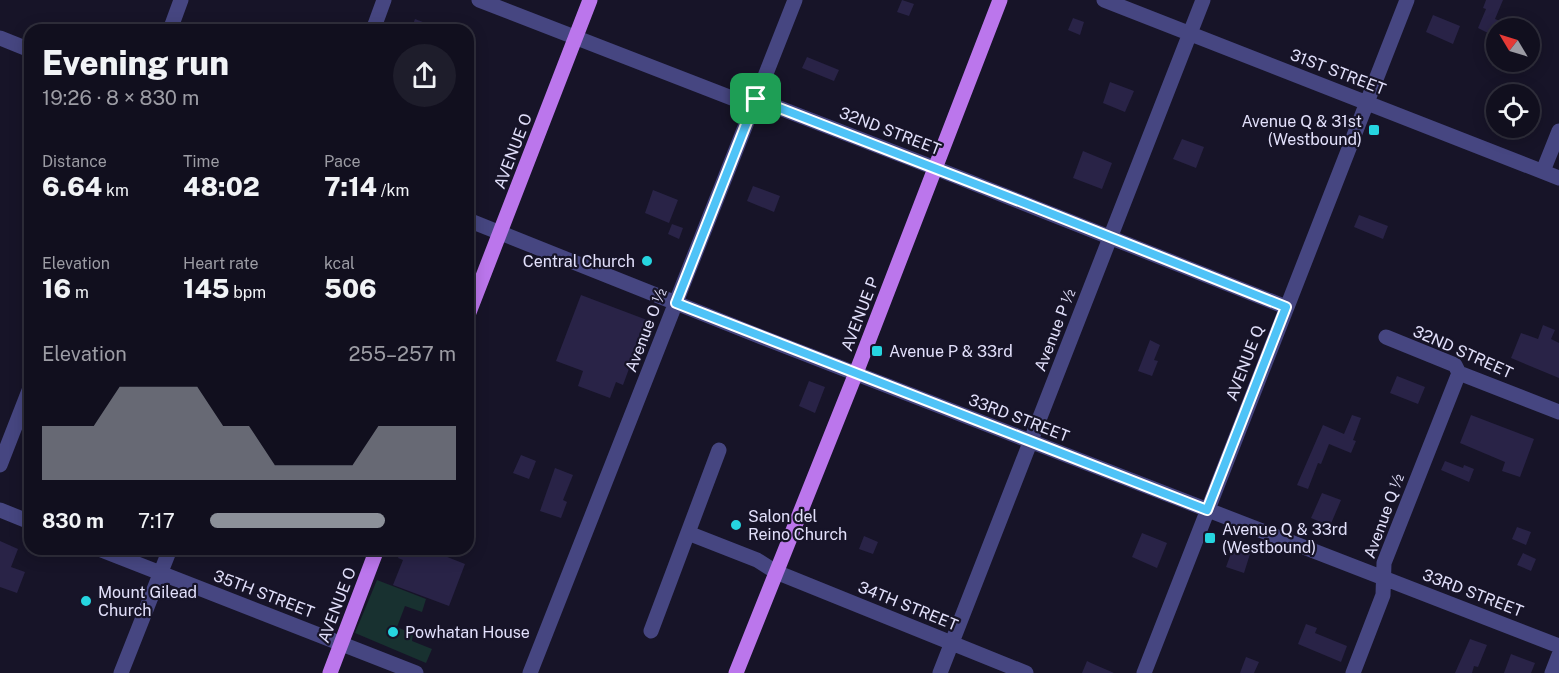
<!DOCTYPE html>
<meta charset="utf-8">
<style>
:root{--surface:#110f1e;--page:#1e1d2b;--text:#f1f3f6;--muted:#9c9ca4;--line:#302f3c;--accent:#8c9099}
body{margin:0;font-family:"Public Sans",sans-serif;background:var(--page);color:var(--text);height:100vh;display:flex;flex-direction:column;font-size:22px;white-space:nowrap}
*{box-sizing:border-box;margin:0}
p{font-size:20px;color:var(--muted)}
.icon{flex:none;width:33px;height:33px;fill:none;stroke:currentColor;stroke-width:2;stroke-linecap:round;stroke-linejoin:round}
.map{position:relative;flex:1;overflow:hidden}
.details{position:absolute;left:24px;top:24px;width:450px;height:531px;display:flex;flex-direction:column;background:var(--surface);border-radius:18px;box-shadow:0 3px 15px #0003,0 0 0 2px var(--line)}
.details>*{flex:none}
.needle{width:39px;rotate:308deg}
.controls{position:absolute;left:1486px;top:18px;display:grid;gap:12px}
.controls a{display:grid;place-items:center;width:54px;height:54px;border-radius:50%;background:var(--surface);box-shadow:0 3px 15px #0003,0 0 0 2px var(--line);font-size:30px}
.pin{position:absolute;display:grid;place-items:center;width:51px;height:51px;color:#fff;margin:-26px;border-radius:12px;box-shadow:0 3px 9px #0006}
.round{display:grid;place-items:center;flex:none;width:63px;height:63px;border-radius:32px;background:var(--page)}
.summary{display:flex;align-items:center;justify-content:space-between;height:102px;padding:0 18px}
h1{font-size:33px;font-weight:800;line-height:45px}
.metrics{display:grid;grid-template-columns:repeat(3,1fr);gap:9px;height:102px;padding:6px 18px}
.metrics div{display:grid;align-content:center}
.metrics b{font-size:26px;font-weight:800}
.metrics small{font-size:16px;font-weight:400}
.metrics p{font-size:16px}
.chart{height:168px;padding:12px 18px}
.chart p{display:flex;justify-content:space-between}
.chart svg{width:100%;height:108px;margin-top:6px;fill:var(--accent);opacity:.7}
ul{padding:0 18px;list-style:none;font-size:20px}
li{display:grid;grid-template-columns:96px 72px 1fr;align-items:center;height:45px}
li i{height:15px;border-radius:8px;background:var(--accent)}
.map>svg:first-child{display:block}
</style>
<div class="map">
<svg width="1559" height="673" viewBox="0 0 1559 673">
<rect width="100%" height="100%" fill="#171428"/>
<path fill="#183130" d="M377 580 426 599 422 612 405 606 397 627 413 634 412 641 432 649 426 663 355 633Z"/>
<path fill="#292347" d="M902 0 914 4 909 16 897 12Z
M1486 0H1503L1495 19 1517 28H1490L1488 33 1478 28 1486 9 1483 8Z
M1433 15 1460 26 1453 44 1426 32Z
M1073 18 1084 22 1080 35 1068 30Z
M415 19 441 29V30H411Z
M807 57 839 70 834 81 802 68Z
M1110 82 1134 91 1125 112 1103 103Z
M1182 139 1204 147 1196 168 1173 159Z
M1083 151 1112 163 1102 189 1073 178Z
M753 186 780 196 774 212 747 201Z
M653 190 678 200 669 223 645 213Z
M1359 215 1388 226 1383 239 1354 227Z
M672 224 683 228 679 239 668 234Z
M581 295 647 320 623 385 616 382 610 398 578 386 583 371 556 361Z
M1543 325 1555 330 1551 339 1559 343V378L1511 358 1521 333 1538 339Z
M1150 340 1160 345 1154 360 1158 361 1152 376 1138 371Z
M1397 376 1425 387 1418 404 1390 393Z
M809 381 825 387 815 413 799 406Z
M1352 415 1361 418 1353 440 1356 441 1351 453 1329 444 1321 464 1318 463 1308 489 1297 485 1323 425 1344 434Z
M1471 415 1534 439 1520 477 1502 471 1505 462 1460 443Z
M521 455 536 461 529 479 513 473Z
M1445 461 1463 468 1464 465 1474 469 1469 482 1441 470Z
M555 468 573 475 563 500 567 502 561 518 540 511Z
M1322 493 1341 500 1330 526 1311 518Z
M1517 527 1531 532 1526 545 1512 539Z
M1142 533 1167 543 1157 568 1132 557Z
M864 536 878 542 873 554 859 549Z
M0 541 18 549 11 567 25 572 17 593 0 587Z
M1233 548 1250 554 1244 573 1226 567Z
M402 549H427L465 564 449 606 393 585 403 560 398 558Z
M1523 553 1536 559 1531 571 1517 565Z
M1306 624 1317 628 1315 633 1347 646 1341 662 1298 644Z
M1470 639 1487 645 1478 667 1474 666 1472 673H1455Z
M1511 654 1535 663 1531 673H1504Z
M1246 657 1259 662 1254 673H1240Z
M1087 661 1091 663 1114 673H1082Z"/>
<g fill="none" stroke-linecap="round" stroke-linejoin="round">
<path stroke="#464681" stroke-width="15" d="M479 0 742 102 756 99 935 168 1286 307
M1104 0 1559 178
M170 30 181 0
M373 30 384 0
M0 38 30 50
M1543 171 1559 131
M468 220 764 338 1559 646
M1386 337 1455 365 1459 373 1559 412
M0 465 30 388
M0 510 30 522
M688 533 757 560 776 572 1026 673
M99 549 416 673
M651 631 719 450
M121 673 170 549
M530 673 795 0
M940 673 1203 0
M1144 673 1407 0
M1353 673 1383 595 1384 563 1459 373
M1552 673 1559 655"/>
<path stroke="#bb76ec" stroke-width="15" d="M468 315 590 0
M330 673 377 549
M736 673 856 373 1000 0"/>
</g>
<g fill="none" stroke-linecap="round" stroke-linejoin="round">
<g stroke="#fff" stroke-width="12">
<path id="route" d="M756 99 1022 202 1286 307 1207 510 676 303Z"/>
</g>
<use href="#route" stroke="#4fc3f7" stroke-width="8"/>
</g>
<g fill="#26d5e0" stroke="#171428" stroke-width="2">
<rect x="1368" y="124" width="12" height="12" rx="3"/>
<circle cx="647" cy="261" r="6"/>
<rect x="871" y="345" width="12" height="12" rx="3"/>
<circle cx="736" cy="525" r="6"/>
<rect x="1204" y="532" width="12" height="12" rx="3"/>
<circle cx="86" cy="601" r="6"/>
<circle cx="393" cy="632" r="6"/>
</g>
<g text-anchor="middle" dominant-baseline="central" stroke-width="4.5" stroke-linejoin="round" paint-order="stroke">
<g font-size="16" fill="#e2e0fb" stroke="#171428">
<text transform="translate(1338 72) rotate(21)">31ST STREET</text>
<text transform="translate(890 131) rotate(21)">32ND STREET</text>
<text transform="translate(513 151) rotate(-69)">AVENUE O</text>
<text transform="translate(860 314) rotate(-69)">AVENUE P</text>
<text transform="translate(646 330) rotate(-69)">Avenue O ½</text>
<text transform="translate(1055 330) rotate(-69)">Avenue P ½</text>
<text transform="translate(1463 352) rotate(24)">32ND STREET</text>
<text transform="translate(1245 363) rotate(-69)">AVENUE Q</text>
<text transform="translate(1019 418) rotate(21)">33RD STREET</text>
<text transform="translate(1384 516) rotate(-70)">Avenue Q ½</text>
<text transform="translate(1473 593) rotate(21)">33RD STREET</text>
<text transform="translate(264 594) rotate(21)">35TH STREET</text>
<text transform="translate(337 605) rotate(-69)">AVENUE O</text>
<text transform="translate(908 606) rotate(22)">34TH STREET</text>
</g>
<g font-size="16" fill="#e2e0fb" stroke="#171428" text-anchor="start">
<text x="1362" y="121" text-anchor="end">Avenue Q &amp; 31st<tspan x="1362" dy="18">(Westbound)</tspan></text>
<text x="635" y="261" text-anchor="end">Central Church</text>
<text x="889" y="351">Avenue P &amp; 33rd</text>
<text x="748" y="516">Salon del<tspan x="748" dy="18">Reino Church</tspan></text>
<text x="1222" y="529">Avenue Q &amp; 33rd<tspan x="1222" dy="18">(Westbound)</tspan></text>
<text x="98" y="592">Mount Gilead<tspan x="98" dy="18">Church</tspan></text>
<text x="405" y="632">Powhatan House</text>
</g>
</g>
</svg>
<div class="controls">
<a><svg class="needle" viewBox="-14 -14 28 28"><path d="M0-13l5 13h-10z" fill="#e53935"/><path d="M0 13l5-13h-10z" fill="#9c9ca4"/></svg></a>
<a><svg class="icon" aria-label="locate" viewBox="0 0 24 24"><circle cx="12" cy="12" r="6"/><path d="M12 2v4M12 18v4M2 12h4M18 12h4"/></svg></a>
</div>
<div class="pin" style="left:756px;top:99px;background:#1e9e55"><svg class="icon" aria-label="arrive" viewBox="0 0 24 24"><path d="M6 21V4h12l-3 4 3 4H6"/></svg></div>
<section class="details">
<div class="summary"><div><h1>Evening run</h1><p>19:26 · 8 × 830 m</p></div><a class="round"><svg class="icon" aria-label="share" viewBox="0 0 24 24"><path d="M12 15V3M7 8l5-5 5 5M5 13v7h14v-7"/></svg></a></div>
<div class="metrics">
<div><p>Distance</p><b>6.64<small> km</small></b></div>
<div><p>Time</p><b>48:02</b></div>
<div><p>Pace</p><b>7:14<small> /km</small></b></div>
</div>
<div class="metrics">
<div><p>Elevation</p><b>16<small> m</small></b></div>
<div><p>Heart rate</p><b>145<small> bpm</small></b></div>
<div><p>kcal</p><b>506</b></div>
</div>
<div class="chart"><p><span>Elevation</span>255–257 m</p>
<svg viewBox="0 0 160 44" preserveAspectRatio="none"><path d="M0 44V22L10 22L20 22L30 6L40 6L50 6L60 6L70 22L80 22L90 38L100 38L110 38L120 38L130 22L140 22L150 22L160 22V44z"/></svg>
</div>
<ul>
<li><b>830 m</b>7:17<i style="width:71%"></i></li>
</ul>
</section>
</div>
